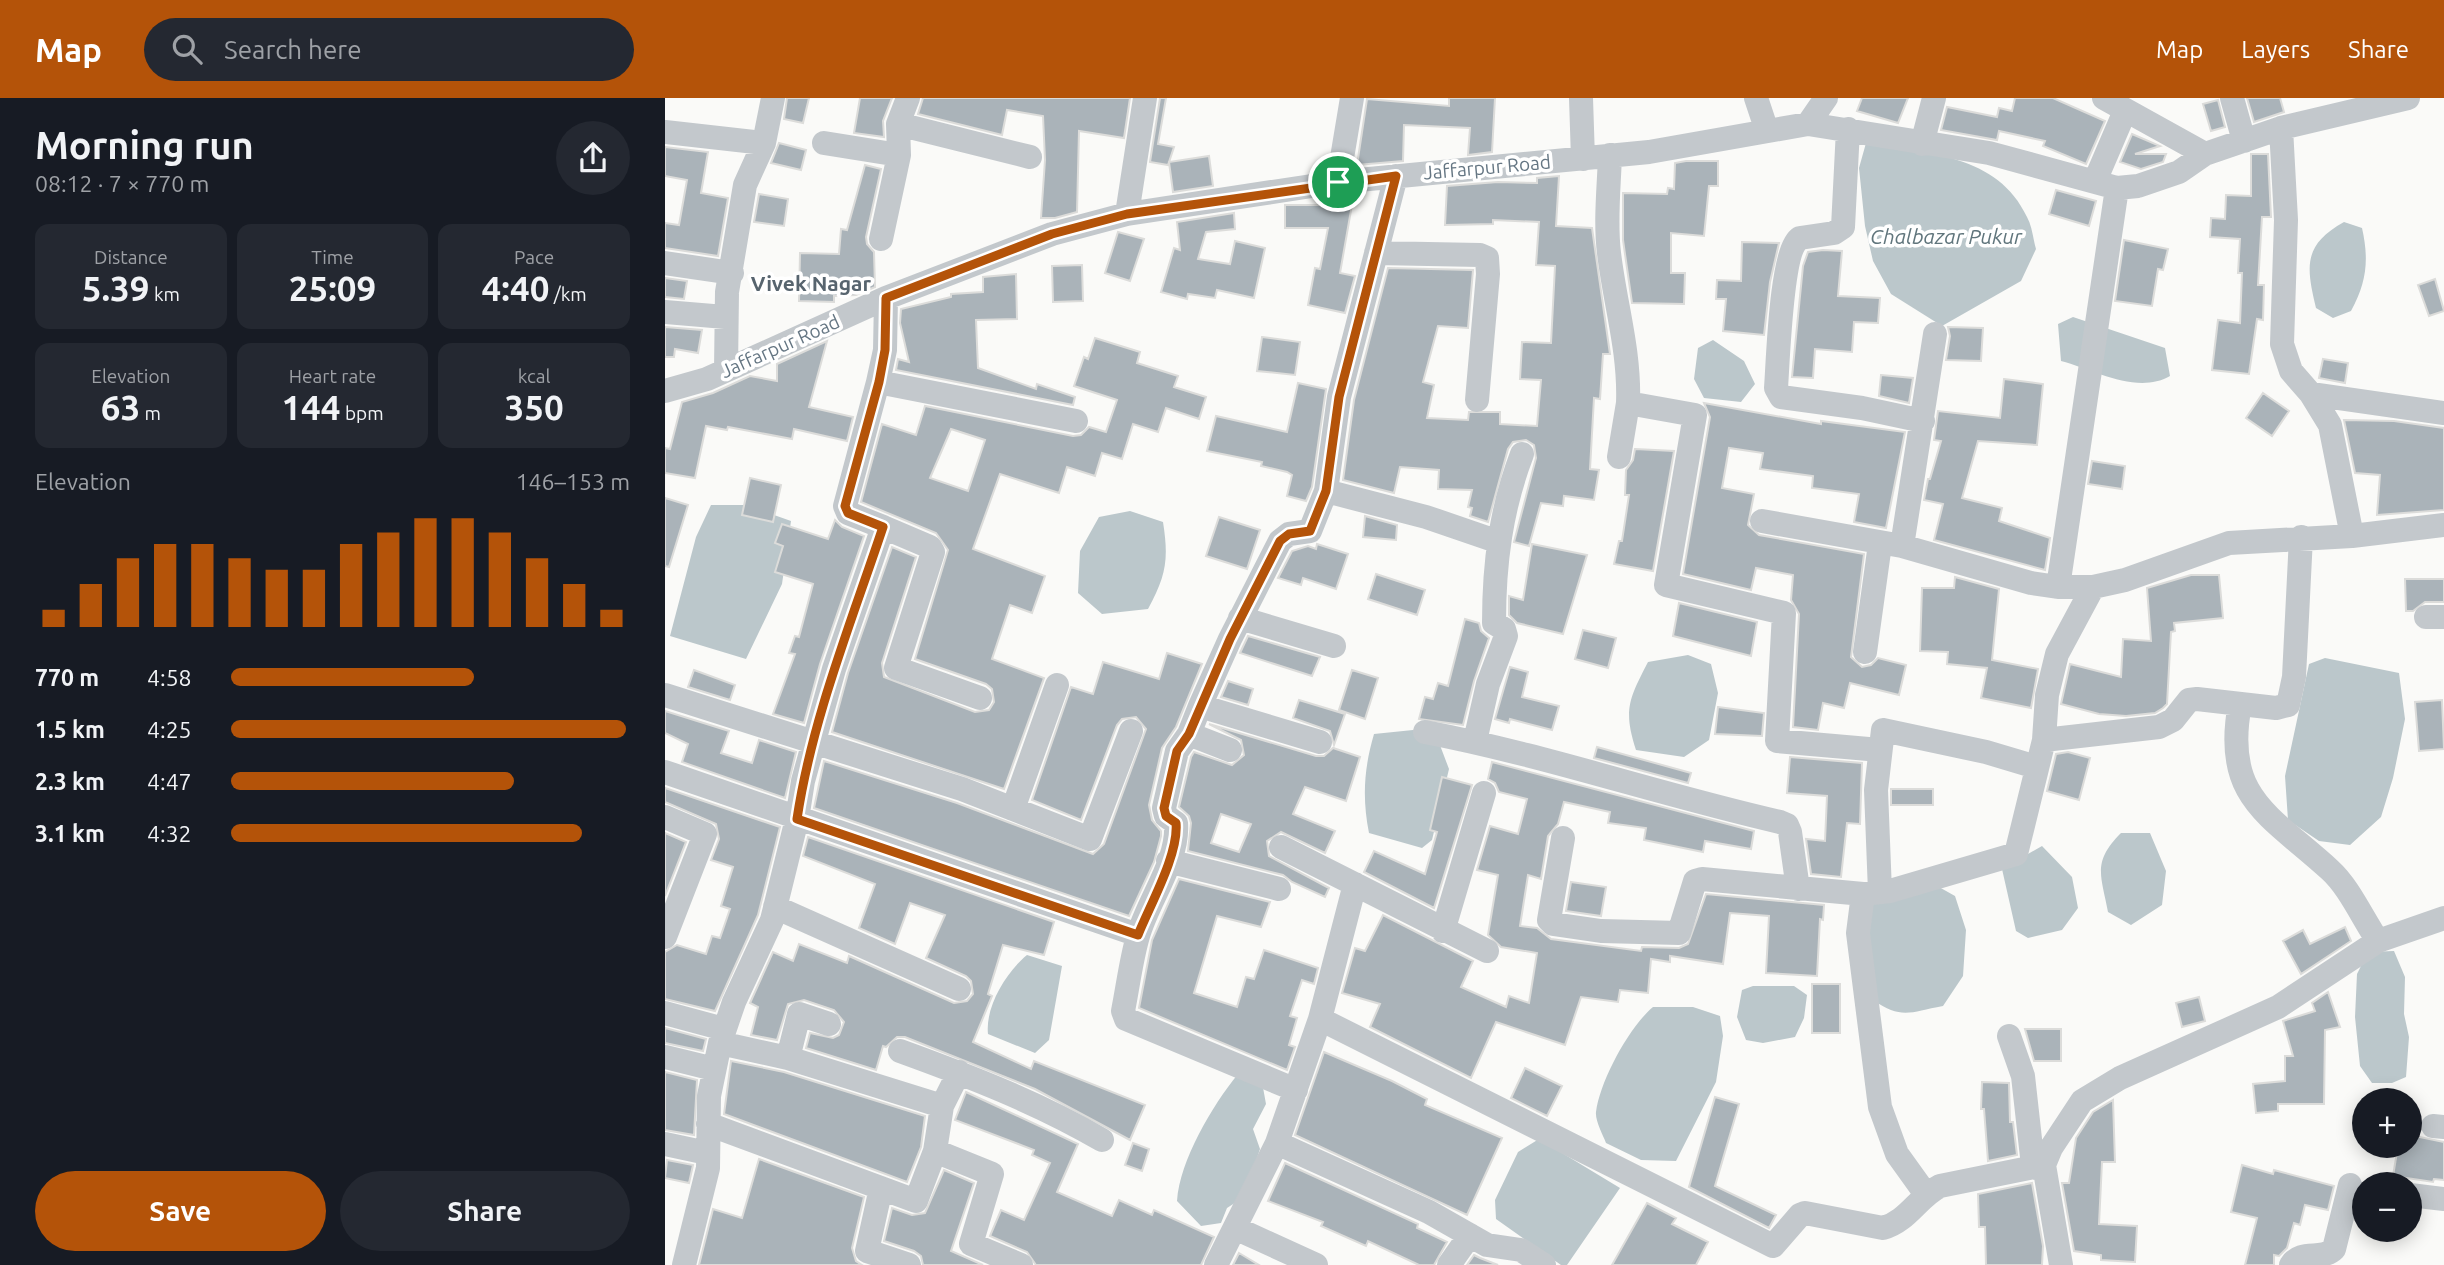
<!DOCTYPE html>
<meta charset="utf-8">
<style>
:root{--surface:#171b24;--page:#242831;--text:#f1f3f6;--muted:#9ea1a6;--accent:#b45309}
body{margin:0;font-family:Ubuntu,sans-serif;background:var(--page);color:var(--text);height:100vh;display:flex;flex-direction:column;font-size:26px;white-space:nowrap}
*{box-sizing:border-box;margin:0}
p{font-size:23px;color:var(--muted)}
.icon{flex:none;width:38px;height:38px;fill:none;stroke:currentColor;stroke-width:2;stroke-linecap:round;stroke-linejoin:round}
.map{position:relative;flex:1;overflow:hidden}
.drawer{display:flex;flex-direction:column;background:var(--surface);width:665px}
.drawer>*{flex:none}
.tools{position:absolute;left:1687px;top:990px;display:grid;gap:14px}
.tools a{display:grid;place-items:center;width:70px;height:70px;border-radius:50%;background:var(--surface);box-shadow:0 4px 18px #0003;font-size:35px}
.pin{position:absolute;display:grid;place-items:center;width:60px;height:60px;color:#fff;margin:-30px;border:4px solid #fff;border-radius:50%;box-shadow:0 2px 7px #0007}
.round{display:grid;place-items:center;flex:none;width:74px;height:74px;border-radius:37px;background:var(--page)}
.headline{display:flex;align-items:center;justify-content:space-between;height:119px;padding:0 35px}
h1{font-size:38px;font-weight:700;line-height:52px}
.metrics{display:grid;grid-template-columns:repeat(3,1fr);gap:10px;height:119px;padding:7px 35px}
.metrics div{display:grid;align-content:center;border-radius:14px;background:var(--page);text-align:center}
.metrics b{font-size:35px;font-weight:700}
.metrics small{font-size:19px;font-weight:400}
.metrics p{font-size:19px}
.chart{height:196px;padding:14px 35px}
.chart p{display:flex;justify-content:space-between}
.chart svg{width:100%;height:126px;margin-top:7px;stroke:var(--accent);stroke-width:6}
.cta{display:flex;gap:14px;margin-top:auto;padding:14px 35px}
.cta a{flex:1;height:80px;border-radius:42px;background:var(--accent);color:#fff;font-size:28px;font-weight:700;line-height:80px;text-align:center}
.cta a+a{background:var(--page);color:var(--text)}
ul{padding:0 35px;list-style:none;font-size:23px}
li{display:grid;grid-template-columns:112px 84px 1fr;align-items:center;height:52px}
li i{height:18px;border-radius:9px;background:var(--accent)}
header{display:flex;align-items:center;gap:42px;box-sizing:border-box;height:98px;padding:0 35px;background:var(--accent);color:#fff}
header strong{font-size:33px}
nav{display:flex;gap:38px;margin-inline-start:auto;font-size:24px}
.search{width:490px;height:63px;background:var(--page);display:flex;align-items:center;gap:18px;box-sizing:border-box;padding:0 24px;border-radius:38px;color:var(--muted);font-size:26px}
main{display:flex;flex:1;min-height:0}
.map>svg:first-child{display:block}
</style>
<header>
<strong>Map</strong>
<div class="search"><svg class="icon" aria-label="search" viewBox="0 0 24 24"><circle cx="10" cy="10" r="6"/><path d="M15 15l6 6"/></svg>Search here</div>
<nav><a>Map</a><a>Layers</a><a>Share</a></nav>
</header>
<main>
<section class="drawer">
<div class="headline"><div><h1>Morning run</h1><p>08:12 · 7 × 770 m</p></div><a class="round"><svg class="icon" aria-label="share" viewBox="0 0 24 24"><path d="M12 15V3M7 8l5-5 5 5M5 13v7h14v-7"/></svg></a></div>
<div class="metrics">
<div><p>Distance</p><b>5.39<small> km</small></b></div>
<div><p>Time</p><b>25:09</b></div>
<div><p>Pace</p><b>4:40<small> /km</small></b></div>
</div>
<div class="metrics">
<div><p>Elevation</p><b>63<small> m</small></b></div>
<div><p>Heart rate</p><b>144<small> bpm</small></b></div>
<div><p>kcal</p><b>350</b></div>
</div>
<div class="chart"><p><span>Elevation</span>146–153 m</p>
<svg viewBox="0 0 160 44" preserveAspectRatio="none"><path d="M5 44V38M15 44V29M25 44V20M35 44V15M45 44V15M55 44V20M65 44V24M75 44V24M85 44V15M95 44V11M105 44V6M115 44V6M125 44V11M135 44V20M145 44V29M155 44V38"/></svg>
</div>
<ul>
<li><b>770 m</b>4:58<i style="width:61%"></i></li>
<li><b>1.5 km</b>4:25<i style="width:99%"></i></li>
<li><b>2.3 km</b>4:47<i style="width:71%"></i></li>
<li><b>3.1 km</b>4:32<i style="width:88%"></i></li>
</ul>
<div class="cta"><a>Save</a><a>Share</a></div>
</section>
<div class="map">
<svg width="1779" height="1167" viewBox="0 0 1779 1167">
<rect width="100%" height="100%" fill="#fafaf8"/>
<path fill="#bbc7cb" d="M1201 45C1261 55 1333 56 1362 119 1367 128 1368 140 1371 151L1356 183 1277 228 1226 196 1208 163 1200 128 1194 70Z
M1679 124 1697 130C1704 161 1702 184 1686 213L1668 220 1651 210C1641 168 1638 147 1679 124Z
M1408 219 1500 250 1505 278C1472 297 1430 272 1396 263L1393 226Z
M1048 242 1079 263 1090 286 1076 304 1039 300 1029 281 1033 250Z
M46 407H81L126 423 117 486 81 561 5 538 31 439Z
M465 413 498 424C504 462 501 478 483 511L437 516 413 495 415 453 434 419Z
M1023 557 1046 566 1053 595 1044 642 1019 659 971 652C958 612 964 601 983 564Z
M1660 560 1734 575 1740 621 1728 680 1716 719 1685 747 1654 743 1623 722 1620 678 1644 566Z
M748 632 773 642 784 671 767 742 757 750 704 735C697 700 699 670 709 636Z
M1456 735H1485L1501 773 1497 807 1466 827 1443 814C1436 777 1427 764 1456 735Z
M1377 748 1407 779 1413 810 1397 832 1363 840 1351 833 1337 771Z
M1265 784 1290 798 1301 832 1298 878 1278 908C1245 914 1237 922 1208 902L1201 844 1209 801Z
M1729 853 1740 879 1739 916 1744 939 1741 979 1727 985H1707L1695 968 1690 919 1692 876 1703 854Z
M362 857 397 868 384 942 370 955 323 936C320 909 341 874 362 857Z
M1088 888H1129L1142 897 1139 920 1130 939 1098 945 1081 942 1072 919 1077 892Z
M988 909H1028L1055 918 1058 938 1051 984 1011 1063 976 1062 941 1045C938 1037 930 1023 931 1014 935 983 964 929 988 909Z
M573 976 597 984 601 1006 588 1031 595 1051 579 1099 562 1110 556 1125 536 1128 512 1103C515 1062 547 1008 573 976Z
M874 1041 955 1090 902 1167H896L831 1121 830 1102 853 1054Z"/>
<path fill="#aab3b9" stroke="#dcdcda" stroke-width="2" fill-rule="evenodd" d="M122 0H144L138 25 119 21Z
M195 0H227L218 23 219 39 189 35Z
M258 0H465L459 40 414 33 412 114 390 120H376L380 62 378 18 342 12 337 37 253 16Z
M495 0H501L493 46 509 49 503 67 485 64Z
M784 0H830L827 54 803 57 805 30 739 27 738 63 692 67 702 1 784 8Z
M1197 0H1243L1233 25 1192 13Z
M1350 0H1388L1440 23 1421 66 1378 48 1380 43 1334 33 1332 42 1276 32 1282 9 1332 19 1334 10 1347 13Z
M1582 0H1615L1619 14 1589 24Z
M1553 2 1560 29 1546 33 1538 6Z
M1467 36 1495 48 1470 56H1501L1498 64 1476 71 1455 64Z
M114 45 141 52 136 72 106 65Z
M0 49 43 54 36 95 63 100 53 158 0 150V125L14 127 22 82 0 78Z
M1586 56H1603L1606 119H1597L1593 187H1599L1598 222 1592 221 1584 276 1547 272 1553 222 1575 225 1577 175H1573L1575 141 1545 139 1546 120 1560 121 1561 97 1586 98Z
M544 58 548 88 508 94 504 64Z
M1021 63H1053V88H1044L1039 138 1006 135V175H1020L1019 206 967 205 958 142V95L1002 96 1003 90 1009 91 1010 65Z
M200 67 216 71 201 139 202 146 209 154 210 189 191 197 169 198V204L134 203 135 155 174 156 176 131 182 132Z
M894 78 891 128 927 130 945 256H938L935 301 929 300 925 371 934 372 929 402 899 398 898 408 876 405 864 448 849 444 871 360 869 347 861 342 848 344 843 351 823 424 805 418 807 410 803 409 807 392 773 391 774 372 735 369 729 395 678 382 689 302 723 170 808 172 803 230 773 228 758 284 769 287 762 320 803 322 804 314H835V326L872 328 876 282 855 281 857 244 886 245 890 168 871 167 874 124 828 122V126L780 127 782 88 833 84 872 85V80Z
M1391 92 1431 103 1424 128 1384 116Z
M94 96 123 101 119 128 89 124Z
M675 99 688 101 675 175 690 178 680 215 643 207 650 170 655 171 663 130H620V107H667L668 100Z
M569 115 570 131 541 134 533 161 565 166 570 143 600 150 589 200 552 192 550 200 523 196 522 201 496 194 509 150 515 152 512 124Z
M453 134 479 141 465 183 440 175Z
M1459 142 1503 151 1498 172 1493 171 1487 208 1450 203Z
M1077 144 1114 145 1105 184 1099 237 1058 233 1061 201H1051L1052 182 1076 183Z
M1158 152 1177 153 1173 198 1215 200 1213 225 1189 224 1187 254 1150 251 1148 280 1127 279 1138 168 1143 154Z
M417 167 418 203 388 204 387 168Z
M351 176 352 221 311 222 313 270 371 291 372 286 410 299 408 307 231 272 233 261 244 264 235 225 236 211 286 199V196L318 194V179Z
M0 180 22 183 19 201 0 199Z
M1770 181 1779 213 1764 218 1753 187Z
M0 229 37 232 33 255 10 251 9 259H0Z
M1283 229 1318 230 1316 263 1281 262 1285 238Z
M597 239 635 244 630 277 592 273Z
M430 240 475 254 472 265 513 278 509 289 541 299 534 321 501 310 493 334 468 326 457 361 437 355 430 378 402 369 394 395 335 376 308 451 380 478 367 515 345 507 327 561 379 580 339 691 167 634 183 575 227 449 251 459 217 565 219 579 310 614 324 612 329 604 327 591 321 586 250 561 283 452 271 435 196 404 217 326 251 337 260 308 408 338 416 337 424 329 441 334 452 302 409 288 419 259 423 261ZM286 331 320 342 303 393 265 380Z
M162 243 144 309 188 319 182 343 129 331 127 341 63 329 62 332 41 328 30 380 0 375V350L5 351 17 304 48 295 85 278 112 283V266Z
M1658 261 1683 265 1680 285 1654 280Z
M1216 277 1248 280 1244 305 1214 298Z
M1339 281 1378 286 1372 347 1313 343 1297 400 1337 410 1334 423 1385 440 1380 472 1269 442 1278 406 1259 402 1263 381H1265L1276 343 1269 342 1273 313 1335 320Z
M633 285 661 291 647 389 641 403 622 398 627 377 622 374 596 368 597 364 542 353 551 318 622 334Z
M1598 295 1624 313 1607 338 1581 320Z
M1039 305 1156 326V323L1240 334 1221 430 1189 424 1194 396 1147 390 1148 378 1095 371 1098 355 1064 350 1057 390 1089 396 1083 427 1094 437 1199 456 1186 559 1197 569 1206 567 1213 560 1241 567 1234 597 1185 585 1179 610 1158 605 1153 632 1128 629 1134 516 1126 502 1128 477 1091 470 1086 492 1018 476 1045 319Z
M1679 322 1729 323 1779 330V412L1712 417 1715 377 1690 375Z
M970 351 1009 353 988 473 949 466 954 443H957L964 397H960L961 372 968 362Z
M1427 363 1460 368 1457 391 1423 386Z
M85 380 116 387 108 424 77 417Z
M0 400 23 407 4 469 0 468Z
M700 418 732 427 731 442 698 439Z
M554 419 595 432 582 471 541 458Z
M170 422 177 429 199 438 155 566 139 625 108 616 130 556 124 555 130 538 134 539 148 486 110 474 118 448 110 445 117 426 163 441Z
M652 446 683 456 671 491 638 480 636 487 613 480 627 453 643 448 651 451Z
M867 446 922 457 898 536 852 525 844 517V498L858 502Z
M711 476 760 492 752 517 703 501Z
M1526 477H1554L1558 520 1509 525 1510 533 1506 534 1502 606 1498 610 1490 615 1461 618 1434 616 1396 606 1405 566 1456 579 1458 541 1486 543 1482 490Z
M1290 479 1334 491 1327 562 1373 571 1366 610 1316 600 1322 570 1282 566 1283 554 1255 553 1257 490H1289Z
M1740 481H1779V504H1760L1748 513H1741Z
M1014 505 1092 524 1086 558 1008 538Z
M800 521 814 525 816 533 824 540 809 583 798 627 754 621 760 599 768 601 773 585 783 588Z
M918 532 951 540 943 570 910 561Z
M583 538 655 559 647 578 575 555Z
M502 555 537 566 511 629 497 650 484 707 487 722 496 733V738L489 764 464 818 149 710 159 663 292 705 428 756 439 746 481 631 471 619 457 621 452 627 416 722 367 702 406 589 428 596 438 564 494 581Z
M845 569 863 574 857 599 894 608 887 632 845 621 844 625 830 621Z
M29 572 70 587 65 602 23 589Z
M687 572 713 580 700 621 674 612Z
M563 583 588 591 583 607 556 599Z
M634 602 680 616 669 647 665 633 628 620Z
M1777 602 1779 651 1754 653 1750 604Z
M1053 609 1099 615 1097 638 1050 636Z
M0 613 64 633 56 655 87 665 94 642 131 654 120 700 17 664 23 646 0 635Z
M544 626 651 658H659L668 650 695 659 681 703 640 689 628 716 670 733 660 755 616 734 602 743 604 758 664 790 660 799 627 784 618 777 523 753 526 725 524 718 514 709 526 659 529 654 567 667 579 657 576 642ZM556 716 586 726 574 754 546 745Z
M932 649 1026 675 1023 685 929 660Z
M1403 654 1425 660 1414 702 1382 693 1391 656Z
M1125 659 1197 665 1195 726 1182 725 1176 779 1146 776 1141 741 1160 743 1162 698 1122 695Z
M827 664 1089 733 1086 751 1040 743 1038 754 979 742 981 730 943 725 945 714 899 704 893 726 883 738 876 781 863 777 855 828 872 830 886 841 976 853 977 849 1014 850 1023 846 1041 796 1159 807 1158 822 1155 821 1152 878 1101 875 1104 818 1065 815 1058 866 1005 858V864L986 861 983 895 955 892 953 904 916 899 900 947 831 924 806 980 705 929 715 906 677 895 690 850 700 853 718 817 808 863 796 889 841 909 844 898 864 905 872 855 836 849 823 837 833 777 812 772 825 728 853 736 862 701 834 694 830 685 823 681Z
M777 679 807 687 769 810 699 774 709 753 760 776 772 734 765 732Z
M0 690 115 729 93 817 50 913 0 901V854L12 847 41 856 47 838 55 840 65 811 56 808 68 769 46 762 54 741 51 726 0 704Z
M1226 691H1268V707H1226Z
M0 735 21 744 0 798Z
M143 739 389 824 379 857 338 847 323 896 327 898 308 944 366 971 369 963 480 1007 465 1042 370 991 240 939H232L221 949 218 948 211 972 141 950 145 935 168 940 174 937 179 924 169 912 139 902 123 906 112 942 86 937 93 909 85 905 108 854 128 863 134 846 182 865 184 858 289 905 302 903 308 896 306 883 301 878 261 860 280 817 245 805 230 846 194 830 210 786 138 758Z
M514 781 605 804 596 829 552 818 529 895 572 909 581 879 589 881 599 852 653 870 649 886 637 882 625 918 632 920 624 947 630 949 622 972 474 910 487 842Z
M906 784 941 789 936 818 901 813Z
M1680 829 1686 843 1636 876 1618 843 1638 832 1645 846Z
M1147 886H1175V935H1147Z
M1663 894 1675 929 1660 932 1659 1006H1613V1013L1591 1015 1588 986 1620 983V958H1628L1618 923 1650 913 1647 905Z
M1534 899 1540 923 1517 929 1511 905Z
M0 930 41 941 38 953 0 945Z
M1360 931H1396V963H1369Z
M659 954 727 983 762 1001 760 1007 837 1040 802 1117 630 1037Z
M66 963 119 974 260 1018 256 1049 242 1084 59 1016Z
M860 970 897 988 882 1018 846 1000Z
M0 974 32 982 29 1037 0 1032Z
M1317 984 1344 985 1345 1024H1348L1352 1057 1323 1063 1319 1011H1316Z
M301 994 413 1046 392 1094 447 1118 454 1102 487 1117 489 1112 549 1139 536 1167H371L362 1154 325 1138 336 1112 359 1122 385 1065 367 1057 369 1052 290 1022Z
M1050 999 1074 1006 1050 1088 1111 1117 1104 1130 1024 1089Z
M1448 1002 1450 1064H1437L1434 1126 1472 1128 1470 1164 1436 1162V1157L1409 1153 1397 1085H1404L1411 1040 1428 1014Z
M1745 1037 1779 1044V1082L1769 1081 1768 1084 1728 1078 1733 1048H1745Z
M468 1045 484 1051 477 1073 460 1067Z
M94 1061 199 1099 187 1150 191 1163 197 1167H34L48 1111 77 1120Z
M2 1062 28 1067 24 1085 0 1080Z
M620 1065 753 1126 752 1130 782 1144 769 1167H754L703 1143 701 1148 656 1128 658 1124 603 1103Z
M1577 1067 1608 1076 1609 1072 1669 1088 1663 1112 1640 1107 1635 1127 1629 1125 1622 1150 1614 1158 1609 1157V1167H1580L1592 1120 1566 1114Z
M279 1072 309 1085 286 1153 318 1167H258L256 1158 249 1153 219 1143 227 1110 247 1117 260 1115Z
M1367 1085 1378 1148 1377 1167H1321L1320 1129H1314L1313 1096Z
M982 1105 1011 1120 1007 1126 1043 1144 1031 1167H947Z
M574 1155 594 1167H568Z
M809 1157 815 1160 833 1167H802Z"/>
<g fill="none" stroke-linecap="round" stroke-linejoin="round">
<path stroke="#c3c8cc" stroke-width="24" d="M916 0 918 61
M1091 0 1102 33
M1439 0 1540 56
M1567 0 1579 43
M233 26 365 59
M1143 26 1324 55 1452 90 1473 88 1514 74 1540 56 1616 30 1743 0
M1616 30 1621 122 1617 246 1626 273 1646 296 1665 327 1687 438 1779 427
M1183 31 1178 129 1169 135 1135 140C1116 152 1113 264 1111 290L1116 299 1197 310 1258 323
M0 34 99 45
M159 45 234 57
M1257 46 1269 0
M945 57C944 89 940 123 944 155 950 206 965 253 963 305L1030 317 1001 487 1119 515 1112 643 1215 652
M1430 83 1460 13
M673 84 687 0
M462 116 480 0
M216 141 234 57 233 26 243 0
M711 155 815 157 822 160 823 176 812 302
M0 165 67 175
M0 214 60 219
M61 272 62 194 80 87 99 45 108 0
M213 284 411 323
M0 293 42 281 221 200 387 136 462 116 673 84 984 54 1143 26 1161 0
M1646 296 1779 315
M954 359 963 305
M661 393 761 419 834 444
M1097 423 1237 448 1366 485 1393 489H1428L1460 482 1564 445 1687 438
M218 429 265 449 268 454 231 570 315 600
M1237 448 1270 236
M1393 489 1452 90
M1761 519H1779
M575 520 669 548
M1200 554 1215 446
M0 597 297 691 425 741 466 633
M1575 606C1557 700 1605 717 1665 772 1684 789 1698 821 1713 843
M535 608 565 541 615 443 624 436 645 433 661 393 674 299 731 78
M760 634C880 657 996 697 1115 724L1122 727 1125 734 1133 791
M524 636 565 652
M1379 642 1494 629 1508 622 1524 602 1532 601 1611 610 1623 607 1629 579 1636 439
M810 643 823 586 841 538 839 531 829 525C829 465 836 411 857 356
M0 674 473 837
M348 711 392 587
M0 719 40 736 0 839
M898 740 884 822 888 826 936 833 1014 835 1030 783 1037 781 1198 796 1225 793 1351 756 1379 642 1382 597 1392 556 1428 489
M616 749 822 853
M503 763 614 791
M1215 794 1211 692 1218 632 1321 654 1371 669
M1198 796 1193 835 1215 1009 1232 1056 1260 1095
M110 809 294 891
M778 833 819 695
M0 915 59 931
M655 921 1108 1148 1135 1117 1140 1115 1218 1130C1243 1123 1253 1099 1275 1088L1379 1067
M1344 938 1358 978 1368 1068
M55 945 123 960 277 1008
M235 953C304 978 374 1005 437 1042
M0 959 49 971
M123 960 134 916 164 926
M631 992 461 921 458 913C463 888 466 862 473 838 483 802 514 763 511 725L501 718 499 710 512 653 524 636 535 608 655 644
M43 1026 251 1103 270 1053 277 1008 294 974
M1768 1028 1779 1029
M612 1045 764 1114 822 1147 856 1152 879 1167
M0 1046 42 1055
M270 1053 327 1076 306 1146 356 1167
M216 1090 202 1153 244 1167
M1745 1097 1779 1101
M570 1130 651 1167
M19 1167 43 1070 44 998 55 945 69 904 107 822 132 721 138 683 169 571 218 429 183 415 180 408 213 284 220 252 221 200
M551 1167 612 1045 655 921 690 786
M784 1167 805 1137
M1396 1167 1379 1067 1386 1050 1417 1003 1455 980 1613 909 1713 843 1779 820
M1626 1167C1636 1151 1657 1163 1669 1151L1685 1087"/>
</g>
<g fill="none" stroke-linecap="round" stroke-linejoin="round">
<g stroke="#fff" stroke-width="14">
<path id="route" d="M731 78 674 299 661 393 645 433 624 436 615 443 565 541 524 636 512 653 499 710 501 718 511 725C514 756 485 807 473 837L132 721C147 621 186 525 218 429L183 415 180 408 214 284 220 252 221 200 387 136 462 116Z"/>
</g>
<use href="#route" stroke="#b45309" stroke-width="9"/>
</g>
<g text-anchor="middle" dominant-baseline="central" stroke-width="7" stroke-linejoin="round" paint-order="stroke">
<g font-size="19" fill="#657683" stroke="#fff">
<text transform="translate(822 69) rotate(-5)">Jaffarpur Road</text>
<text transform="translate(115 248) rotate(-24)">Jaffarpur Road</text>
</g>
<g font-size="21" font-style="italic" fill="#60757c" stroke="#fff">
<text x="1281" y="138">Chalbazar Pukur</text>
</g>
<g font-size="21" font-weight="bold" fill="#57646e" stroke="#fff">
<text x="146" y="185">Vivek Nagar</text>
</g>
</g>
</svg>
<div class="tools">
<a>+</a>
<a>−</a>
</div>
<div class="pin" style="left:673px;top:84px;background:#1e9e55"><svg class="icon" aria-label="arrive" viewBox="0 0 24 24"><path d="M6 21V4h12l-3 4 3 4H6"/></svg></div>
</div>
</main>
